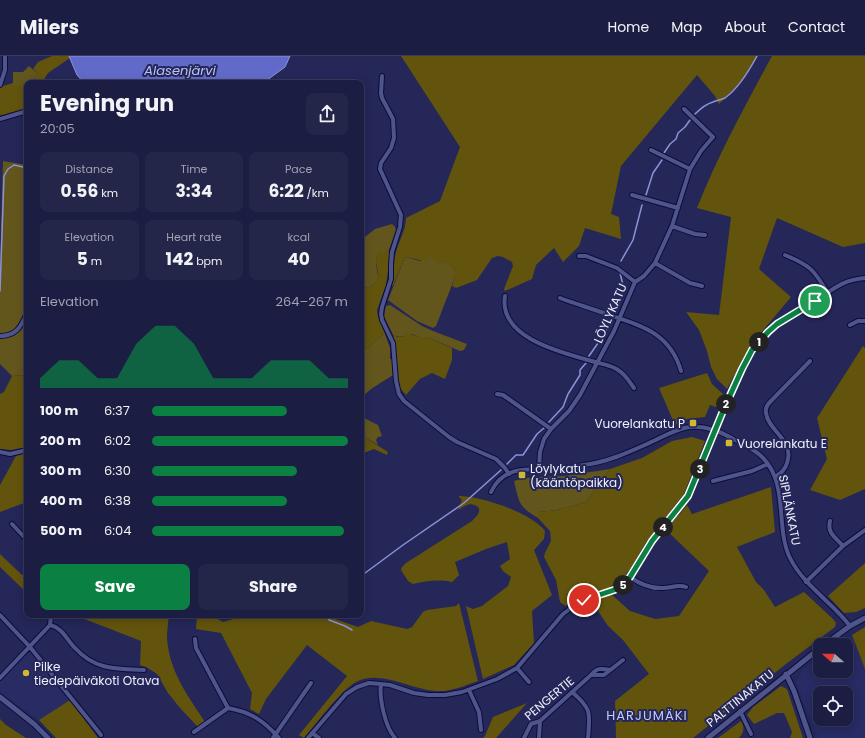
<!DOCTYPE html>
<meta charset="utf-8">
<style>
:root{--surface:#1b1d42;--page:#242649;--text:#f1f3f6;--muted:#a0a2b2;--line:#393b5b;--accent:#0b8043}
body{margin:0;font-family:Poppins,sans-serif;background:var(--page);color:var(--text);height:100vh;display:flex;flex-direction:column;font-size:15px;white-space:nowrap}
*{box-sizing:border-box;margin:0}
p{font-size:13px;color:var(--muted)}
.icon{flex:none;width:22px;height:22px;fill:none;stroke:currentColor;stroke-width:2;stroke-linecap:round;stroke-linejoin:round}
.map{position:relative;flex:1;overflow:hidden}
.details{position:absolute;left:24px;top:24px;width:340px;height:538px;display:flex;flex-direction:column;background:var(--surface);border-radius:8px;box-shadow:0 2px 10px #0003,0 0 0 1px var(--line)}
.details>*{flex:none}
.needle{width:26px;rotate:291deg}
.tools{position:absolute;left:813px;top:582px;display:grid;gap:8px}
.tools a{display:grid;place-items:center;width:40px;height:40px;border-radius:8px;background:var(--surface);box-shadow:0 2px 10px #0003,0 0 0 1px var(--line);font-size:20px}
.pin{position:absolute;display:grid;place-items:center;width:34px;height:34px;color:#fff;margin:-17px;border:2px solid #fff;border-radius:50%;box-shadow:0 1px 4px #0007}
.km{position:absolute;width:20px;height:20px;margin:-10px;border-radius:50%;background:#222;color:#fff;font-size:11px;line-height:20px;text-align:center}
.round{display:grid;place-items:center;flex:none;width:42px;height:42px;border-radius:8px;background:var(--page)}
.headline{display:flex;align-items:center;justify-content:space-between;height:68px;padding:0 16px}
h1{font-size:22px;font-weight:700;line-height:30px}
.stats{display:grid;grid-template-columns:repeat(3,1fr);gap:6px;height:68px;padding:4px 16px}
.stats div{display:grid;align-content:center;border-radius:8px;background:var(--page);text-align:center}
.stats b{font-size:17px;font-weight:700}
.stats small{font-size:11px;font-weight:400}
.stats p{font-size:11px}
.chart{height:112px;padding:8px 16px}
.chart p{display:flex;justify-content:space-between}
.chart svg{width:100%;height:72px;margin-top:4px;fill:var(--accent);opacity:.7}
.button{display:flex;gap:8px;margin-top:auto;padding:8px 16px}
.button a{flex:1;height:46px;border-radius:8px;background:var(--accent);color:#fff;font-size:16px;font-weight:700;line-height:46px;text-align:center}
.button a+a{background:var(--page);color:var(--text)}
ul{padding:0 16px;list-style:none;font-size:13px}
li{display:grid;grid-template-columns:64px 48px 1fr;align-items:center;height:30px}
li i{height:10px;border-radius:5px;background:var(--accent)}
header{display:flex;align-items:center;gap:24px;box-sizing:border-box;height:56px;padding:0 20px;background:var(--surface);border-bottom:1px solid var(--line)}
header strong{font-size:19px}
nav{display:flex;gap:22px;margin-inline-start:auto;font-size:14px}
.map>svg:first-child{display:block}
</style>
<header>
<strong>Milers</strong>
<nav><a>Home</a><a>Map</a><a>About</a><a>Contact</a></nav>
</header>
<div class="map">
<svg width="865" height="682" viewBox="0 0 865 682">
<rect width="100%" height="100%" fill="#242758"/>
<path fill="#282b64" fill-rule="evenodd" d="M852 579 865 613V682H818L796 627 802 614 820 601V615H846V589H838ZM820 637H846V663H820Z
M30 595 70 644 39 664 2 638 0 634V625Z"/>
<path fill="#62561d" d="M29 10 38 18 29 27H27V29H13V16H23Z
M3 105 27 109V319L12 320 0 308V213Z
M392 168 395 171 396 174 389 194 386 196H379C378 199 376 202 376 205 376 219 384 222 369 232L361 231V184L375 173Z
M428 200 432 201 440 207C447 204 451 209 455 215V221L436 270 433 272 417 265 388 244 405 201 420 205Z
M390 249 422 270 433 275 467 288 464 294 460 295 427 281H420L412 278C405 281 400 282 393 279L384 260 386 250Z
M383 278H385L390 292V303H392L393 319 371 333 361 342V295L369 291Z
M361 347 364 362 378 369 382 380 378 381 376 384 378 389 361 379Z
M610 413 586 446 557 454 538 456V462C519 451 519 447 514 425L524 422 565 420Z"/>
<path fill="#62540c" d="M52 0H69L70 2 48 17 42 27H29L38 18 33 13 38 6Z
M401 0H758L741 26 719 48 715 40 697 19 621 110 611 158 619 161 621 183 585 172 579 190 563 206 554 192 536 209 532 223 505 235 504 233 513 210 512 206 503 201 498 200 492 202 477 224 456 232 452 230 455 221V215C448 204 446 207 436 207L432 201H428L424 205 405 201 393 230 391 228C395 220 393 210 395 201 397 188 406 175 406 162L440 145 460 91Z
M772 0H865V187L843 191 777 162 759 213 791 241 749 291 727 333 717 323 711 311 707 295 699 274 686 256 719 259 731 161 697 152C718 99 745 50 772 0Z
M13 27V29H27V56L2 64 0 58V31Z
M389 194 390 200 386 229 377 254 378 261 385 278H383L369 291 361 295V231L369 232C389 219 369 210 379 196H386Z
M407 277 420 281H427L452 292V304L445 323 432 317 420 323 406 339 399 331 395 291 393 279 398 281H403Z
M863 290 865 292V433L840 444 810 434 827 403 817 362Z
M707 317 712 328 724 339 719 352 710 349 705 361 687 363 675 369 659 332Z
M27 319V365L23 367 27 391 11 394 0 393V338L4 336 12 320Z
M361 379 388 396 387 399 374 393 361 398Z
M692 381 705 385 684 438 646 486 631 512 622 523 607 533 581 540 566 550 560 546 556 524 544 501 545 497 551 485 550 475 538 462V456L557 454 586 446 610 413 642 402 672 385Z
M27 396V449L24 447 0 456V429L16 400Z
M771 431 775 476 737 491 756 526 764 534 775 551 804 536 833 563 836 567 835 571 786 608 693 682H616L615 645 649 618 623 584 608 570 592 546 611 538 630 555 655 563 679 560 709 515 666 474 687 449 692 458Z
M459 440C481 440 532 457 545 475L544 483 534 494 552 539 532 555 534 587 514 609 483 623 466 550 473 553 482 550 508 530 511 521 503 515 500 510 510 503 507 486 486 493 455 506 459 519 452 526C438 523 426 525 413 528L408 525 401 514 402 511 406 507 472 465C476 461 480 458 479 452 471 445 466 449 458 454L462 444 459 441Z
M0 498 22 519 27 518V537L0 511Z
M865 507V552L856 556 844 557 828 540Z
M459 547 478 625C466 629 455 634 443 635 416 637 381 612 356 626 339 636 317 667 304 682L299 679 347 620 307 589 266 643 259 658 250 653 252 637 221 577 196 573 197 559H216V562L223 566 248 559H264L278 562 296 559H331L335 563 358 571 371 565 407 573 412 571 423 556 427 554 456 550Z
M80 559H156L160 561 161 559H189L191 563 169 560C168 567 167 575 167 582 169 615 188 640 205 666L198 671 180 652 168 637 157 618 148 612 140 609 141 585 82 562Z
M865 571V613L852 579Z
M781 630 787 633 803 682H790L792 676 784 657H777L754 668 747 659 753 651Z
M70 644 98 682H56L39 664Z
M527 647 496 682H483L485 680 493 661Z
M0 663 6 669 26 682H0Z
M741 665C745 672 744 676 739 682H718Z"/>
<path fill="#626ac9" stroke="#8c92d9" d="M69 0H290L285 11 263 27H84L77 19Z"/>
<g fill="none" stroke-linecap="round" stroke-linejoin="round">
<path stroke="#8c92d9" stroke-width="1.5" d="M695 58C700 53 706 48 713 46 717 44 721 44 725 42 739 32 749 15 757 0
M664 97 670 88 676 83 678 77 685 71 690 64
M646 139 653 117 662 104
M621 205 633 184 642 149
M0 235 4 120 8 113 14 109 27 112
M615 257 624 233 620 217
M589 300 605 277 611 264
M549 366 563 351 568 338 580 319V314L586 307
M507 408 516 399H523L537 378 544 372
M361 520 403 489 464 447 501 414
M329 559V564L345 570 352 574"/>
<g stroke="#0f0c3c" stroke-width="6">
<path id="minor" d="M382 20 381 37 382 42 393 63 394 82 391 92 381 107 380 113 401 159 400 171 392 196 391 208V223L382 251 381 258 382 264 393 287 396 325 399 338 404 345 449 381 457 386 496 403 505 412 509 418
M0 29 5 14V0
M0 63 27 55
M651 94 690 113
M632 139 678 152
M672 170 695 178 705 179
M785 199C811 210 813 213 828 237
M579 200H586L617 212 635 226
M655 207 690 227 702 230
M505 240C498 283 564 297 595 306 602 308 611 309 618 314 625 318 629 325 634 332
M560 242C576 248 593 253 609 259 642 270 670 277 681 315
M850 269 858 265H865
M0 280C16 280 21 271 27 257
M497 338 503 339 551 373
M0 396 10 398 27 394
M539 412 540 396 544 383 551 373 569 355 580 339 614 275 635 226 644 220 655 207 672 170 690 113 701 95 713 81 684 53
M775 421C781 417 785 414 787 407 795 384 768 375 766 357 765 352 767 349 770 346L810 305
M713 425 752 415 768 408
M491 436C503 410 527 413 551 413 562 412 573 411 584 409 607 406 627 397 647 388 661 382 675 373 689 371 706 369 721 376 735 384 745 389 756 394 763 402 789 429 775 471 790 502 804 530 832 546 850 570
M830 465C827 477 835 481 843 490
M12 468 27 484
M630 521C640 528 651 533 663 532 671 532 678 528 686 531
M806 526 843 490 865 474
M0 559 30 591 101 679
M50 569C63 572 66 583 75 592 95 614 116 613 144 614
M195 583 196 592 228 652
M517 612 529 626
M591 619H604L623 604
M0 622 50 569 51 559
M381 628C379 642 385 671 395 682
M469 634 479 656 481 674
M572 636C592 653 590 657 588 682
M740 655 751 678
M194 676 228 652C251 656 264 665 279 682
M312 677 319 682
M273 682 311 627
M308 682 346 638 357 631 369 627 381 628 390 629 414 637 428 639H445L462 636 497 623 517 612 563 558 574 550 584 544 617 533 623 528 634 515 652 485 688 440 742 313C761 274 780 266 815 245 834 233 842 224 865 222
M524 682 531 668 540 665 591 619C597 612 600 612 610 614
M539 682 540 665"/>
</g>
<g stroke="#0f0c3c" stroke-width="7">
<path id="tertiary" d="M824 589 850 570 865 562
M786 618 794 635 810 682
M0 641 34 668 48 682
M708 682 820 592"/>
</g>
<use href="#minor" stroke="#4e558b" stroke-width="4"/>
<use href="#tertiary" stroke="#4e558b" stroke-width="5"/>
</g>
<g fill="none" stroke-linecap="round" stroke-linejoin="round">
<g stroke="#fff" stroke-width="8">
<path id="route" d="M584 544 617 533 630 521 652 485 688 440 723 355 742 313 752 294 768 276 777 268 815 245"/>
</g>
<use href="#route" stroke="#0b8043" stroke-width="5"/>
</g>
<g fill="#d1b736" stroke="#242758" stroke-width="1.5">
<rect x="689" y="363" width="8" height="8" rx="2"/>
<rect x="725" y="383" width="8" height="8" rx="2"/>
<rect x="518" y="415" width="8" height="8" rx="2"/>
<circle cx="26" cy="617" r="4"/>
</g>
<g text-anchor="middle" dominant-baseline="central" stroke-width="4" stroke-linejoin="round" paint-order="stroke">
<g font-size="12" fill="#eef0fd" stroke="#242758">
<text transform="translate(610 257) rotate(-66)">LÖYLYKATU</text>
<text transform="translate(790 454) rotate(79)">SIPILÄNKATU</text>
<text transform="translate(549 642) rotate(-40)">PENGERTIE</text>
<text transform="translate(740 642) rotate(-39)">PALTTINAKATU</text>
</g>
<g font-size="12" fill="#eef0fd" stroke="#242758" text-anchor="start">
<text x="685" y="367" text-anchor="end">Vuorelankatu P</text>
<text x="737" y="387">Vuorelankatu E</text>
<text x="530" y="412">Löylykatu<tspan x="530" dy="14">(kääntöpaikka)</tspan></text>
<text x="34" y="610">Pilke<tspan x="34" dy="14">tiedepäiväkoti Otava</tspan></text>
</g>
<g font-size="13" font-style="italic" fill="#bbc3f5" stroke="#242758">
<text x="180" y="14">Alasenjärvi</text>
</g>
<g font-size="13" letter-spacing="1" fill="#c1cafc" stroke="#242758">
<text x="647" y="659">HARJUMÄKI</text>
</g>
</g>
</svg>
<div class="tools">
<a><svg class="needle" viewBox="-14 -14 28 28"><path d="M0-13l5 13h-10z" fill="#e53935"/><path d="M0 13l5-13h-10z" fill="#a0a2b2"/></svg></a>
<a><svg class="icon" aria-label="locate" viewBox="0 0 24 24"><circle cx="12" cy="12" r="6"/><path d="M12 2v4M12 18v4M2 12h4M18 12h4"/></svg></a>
</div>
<div class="pin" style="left:815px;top:245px;background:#1e9e55"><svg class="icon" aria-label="arrive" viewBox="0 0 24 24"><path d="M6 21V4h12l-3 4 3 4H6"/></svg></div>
<div class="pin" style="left:584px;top:544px;background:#d93025"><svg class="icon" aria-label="check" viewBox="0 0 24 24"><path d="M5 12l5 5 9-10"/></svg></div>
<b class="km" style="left:759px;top:286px">1</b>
<b class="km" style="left:726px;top:348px">2</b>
<b class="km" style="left:700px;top:413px">3</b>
<b class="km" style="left:663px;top:471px">4</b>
<b class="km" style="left:623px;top:529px">5</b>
<section class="details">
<div class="headline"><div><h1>Evening run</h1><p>20:05</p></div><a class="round"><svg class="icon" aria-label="share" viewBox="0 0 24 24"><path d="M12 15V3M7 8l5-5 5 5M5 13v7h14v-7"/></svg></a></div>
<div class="stats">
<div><p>Distance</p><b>0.56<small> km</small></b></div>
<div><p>Time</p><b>3:34</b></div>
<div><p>Pace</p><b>6:22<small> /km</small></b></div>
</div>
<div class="stats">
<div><p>Elevation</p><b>5<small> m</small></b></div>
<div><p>Heart rate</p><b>142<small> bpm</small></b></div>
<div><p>kcal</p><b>40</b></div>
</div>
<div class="chart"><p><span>Elevation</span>264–267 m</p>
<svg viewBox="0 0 160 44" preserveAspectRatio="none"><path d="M0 44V38L10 27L20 27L30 38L40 38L50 17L60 6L70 6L80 17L90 38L100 38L110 38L120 27L130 27L140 27L150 38L160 38V44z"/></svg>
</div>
<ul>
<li><b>100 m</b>6:37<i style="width:69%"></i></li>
<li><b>200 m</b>6:02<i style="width:100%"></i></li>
<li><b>300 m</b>6:30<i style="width:74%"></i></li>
<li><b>400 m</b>6:38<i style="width:69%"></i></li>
<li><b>500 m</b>6:04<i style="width:98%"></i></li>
</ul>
<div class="button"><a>Save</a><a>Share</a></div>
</section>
</div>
